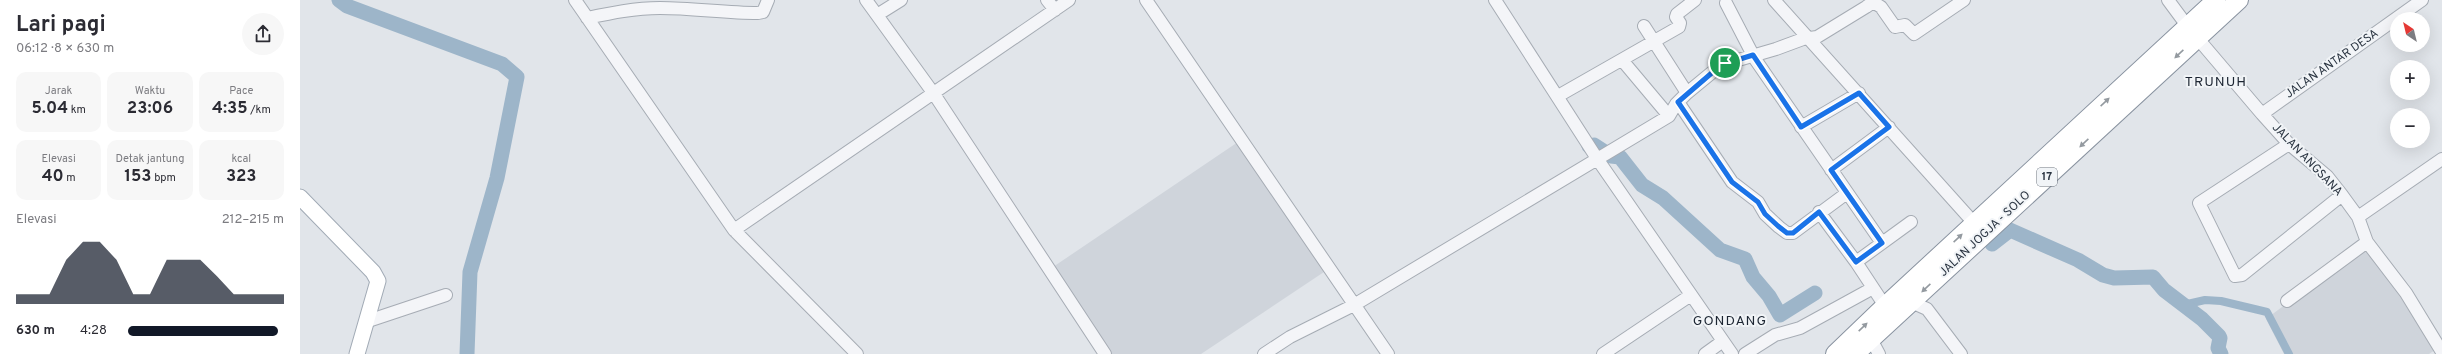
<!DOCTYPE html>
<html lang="id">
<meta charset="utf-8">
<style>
:root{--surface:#fff;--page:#f7f7f7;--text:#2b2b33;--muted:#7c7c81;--accent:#111827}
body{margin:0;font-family:Overpass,sans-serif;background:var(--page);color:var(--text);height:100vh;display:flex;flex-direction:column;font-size:15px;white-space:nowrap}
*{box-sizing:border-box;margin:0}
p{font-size:13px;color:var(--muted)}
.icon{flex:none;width:22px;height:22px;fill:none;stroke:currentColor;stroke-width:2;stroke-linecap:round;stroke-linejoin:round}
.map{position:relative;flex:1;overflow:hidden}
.sheet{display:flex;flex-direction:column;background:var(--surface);width:300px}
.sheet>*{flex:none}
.needle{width:26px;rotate:325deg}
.tools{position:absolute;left:2090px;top:12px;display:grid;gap:8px}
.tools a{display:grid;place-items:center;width:40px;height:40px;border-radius:50%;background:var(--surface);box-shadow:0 4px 16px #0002;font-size:20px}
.pin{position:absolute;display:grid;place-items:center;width:34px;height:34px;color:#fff;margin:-17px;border:2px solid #fff;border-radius:50%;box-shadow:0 1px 4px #0007}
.round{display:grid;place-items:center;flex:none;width:42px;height:42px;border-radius:21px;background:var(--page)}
.overview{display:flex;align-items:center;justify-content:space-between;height:68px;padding:0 16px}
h1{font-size:22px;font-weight:700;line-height:30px}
.stats{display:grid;grid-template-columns:repeat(3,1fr);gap:6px;height:68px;padding:4px 16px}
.stats div{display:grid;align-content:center;border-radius:10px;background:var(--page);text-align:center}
.stats b{font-size:17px;font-weight:700}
.stats small{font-size:11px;font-weight:400}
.stats p{font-size:11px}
.chart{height:112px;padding:8px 16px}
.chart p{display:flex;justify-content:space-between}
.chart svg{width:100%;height:72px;margin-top:4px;fill:var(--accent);opacity:.7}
ul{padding:0 16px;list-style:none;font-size:13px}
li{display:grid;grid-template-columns:64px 48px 1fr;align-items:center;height:30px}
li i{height:10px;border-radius:5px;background:var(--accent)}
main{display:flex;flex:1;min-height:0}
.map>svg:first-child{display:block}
</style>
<main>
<section class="sheet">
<div class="overview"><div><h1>Lari pagi</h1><p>06:12 · 8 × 630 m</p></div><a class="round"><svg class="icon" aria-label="share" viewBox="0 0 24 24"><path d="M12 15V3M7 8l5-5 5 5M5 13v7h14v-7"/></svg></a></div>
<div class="stats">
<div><p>Jarak</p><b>5.04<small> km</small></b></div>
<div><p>Waktu</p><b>23:06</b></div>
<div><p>Pace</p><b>4:35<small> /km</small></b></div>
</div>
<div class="stats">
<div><p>Elevasi</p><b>40<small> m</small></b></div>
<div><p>Detak jantung</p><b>153<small> bpm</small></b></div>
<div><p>kcal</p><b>323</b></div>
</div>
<div class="chart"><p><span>Elevasi</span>212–215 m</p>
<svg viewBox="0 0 160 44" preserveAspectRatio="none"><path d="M0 44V38L10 38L20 38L30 17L40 6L50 6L60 17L70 38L80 38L90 17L100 17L110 17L120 27L130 38L140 38L150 38L160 38V44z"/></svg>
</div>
<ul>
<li><b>630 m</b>4:28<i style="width:96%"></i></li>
</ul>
</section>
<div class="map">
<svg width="2142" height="354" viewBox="0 0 2142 354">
<rect width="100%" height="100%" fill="#e1e5ea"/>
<path fill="#cfd4db" d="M938 142 1027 270 901 354H805L750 269Z
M2066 244 2135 350 2129 354H1984L1966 319Z"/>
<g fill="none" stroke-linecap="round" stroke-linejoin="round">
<path stroke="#9db5c9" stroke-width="8" d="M1883 305 1905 300 1921 301 1967 312 1989 354"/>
<path stroke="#9db5c9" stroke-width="15" d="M39 0 47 6 202 64 217 77 197 178 170 272 167 354
M1289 146 1294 145 1311 156 1320 157 1342 185 1363 198 1420 250 1445 259 1453 277 1469 296 1480 315 1515 293
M1692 244 1710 230 1778 260 1803 275 1814 278 1853 277 1864 290 1902 319 1919 336 1920 338 1918 348 1921 354"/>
<g stroke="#a6acb4" stroke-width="14">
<path id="minor" d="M275 0 434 230 557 354
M566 0 634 94 805 354
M747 0 755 10
M846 0 1088 354
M1195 0 1298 160 1432 354
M1474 0 1674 223
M1868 0 1888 27 1962 114 1989 144 2027 176 2042 195 2058 217 2067 242 2106 293 2142 352
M1573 2 1581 7 1595 27 1605 25 1614 34 1664 0
M1426 3 1455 59 1582 243
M577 15 601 0
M287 18C311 13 335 8 360 8 393 8 425 13 458 13L463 12 468 0
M1344 26 1387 93
M1322 60 1369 116
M1258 96 1379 27 1380 23 1376 17 1377 14 1395 0
M1378 102 1432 182 1458 202 1465 214 1479 227 1487 233H1493L1547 193
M1962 114 2122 0
M1501 127 1559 93
M1989 144 1899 203 1935 276 1942 275 2042 195
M1531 170 1589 127
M1519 212 1556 262
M2058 217 2142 159
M434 230 769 0
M1607 300 1627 309 1661 354
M1987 301 2067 242
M1585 306 1556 262 1611 222
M68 321 146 295
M1571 339 1579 354
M964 354 990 337 1054 305 1369 116 1376 104 1387 93 1421 65 1476 49 1503 39 1517 37 1566 7 1573 2 1572 0
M1303 354 1391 295
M1405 354 1423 341
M1445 354 1475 335 1500 328 1573 288"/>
</g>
<g stroke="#a1aab5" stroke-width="17">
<path id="major" d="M0 197 73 272 78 281 57 354"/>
</g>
<g stroke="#8993a0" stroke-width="20">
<path id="highway" d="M1535 354 1585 306 1916 0
M1555 354 1939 0"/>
</g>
<use href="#minor" stroke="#f4f5f8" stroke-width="12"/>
<use href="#major" stroke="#fff" stroke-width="15"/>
<use href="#highway" stroke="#fff" stroke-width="18"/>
</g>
<defs><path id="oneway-solid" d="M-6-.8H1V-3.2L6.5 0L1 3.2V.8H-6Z"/></defs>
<g fill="#949aa0">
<use href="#oneway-solid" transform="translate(1879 54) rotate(137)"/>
<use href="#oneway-solid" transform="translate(1805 102) rotate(-43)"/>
<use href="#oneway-solid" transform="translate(1784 143) rotate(137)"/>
<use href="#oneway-solid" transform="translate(1658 238) rotate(-43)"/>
<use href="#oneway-solid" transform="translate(1626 288) rotate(137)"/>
<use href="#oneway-solid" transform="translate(1563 327) rotate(-44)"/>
</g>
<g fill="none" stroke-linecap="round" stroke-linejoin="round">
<g stroke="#fff" stroke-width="8">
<path id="route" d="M1453 55 1501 127 1559 93 1589 127 1531 170 1582 243 1556 262 1519 212 1493 233H1487L1478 226 1465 214 1458 202 1432 182 1378 102 1421 65Z"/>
</g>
<use href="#route" stroke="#1a73e8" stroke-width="5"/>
</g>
<g text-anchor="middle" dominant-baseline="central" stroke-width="4" stroke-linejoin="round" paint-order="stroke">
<rect fill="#f1f4f7" stroke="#666e78" stroke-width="1" x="1737" y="168" width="20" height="18" rx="3"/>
<g font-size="11" font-weight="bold" fill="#2a3441">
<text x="1747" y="177">17</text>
</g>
<g font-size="12" fill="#2a3441" stroke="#f1f4f7">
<text transform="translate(2032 64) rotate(-35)">JALAN ANTAR DESA</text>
<text transform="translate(2007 160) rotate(46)">JALAN ANGSANA</text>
<text transform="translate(1685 234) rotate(-43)">JALAN JOGJA - SOLO</text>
</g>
<g font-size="14" letter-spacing="1" fill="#1c2532" stroke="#f1f4f7">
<text x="1916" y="82">TRUNUH</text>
<text x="1430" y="321">GONDANG</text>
</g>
</g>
</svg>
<div class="tools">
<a><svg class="needle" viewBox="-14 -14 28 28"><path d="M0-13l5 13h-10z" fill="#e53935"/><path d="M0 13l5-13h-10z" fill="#7c7c81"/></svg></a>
<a>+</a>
<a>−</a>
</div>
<div class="pin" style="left:1425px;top:63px;background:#1e9e55"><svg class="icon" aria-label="arrive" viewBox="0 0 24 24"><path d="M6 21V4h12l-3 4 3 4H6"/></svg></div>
</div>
</main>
